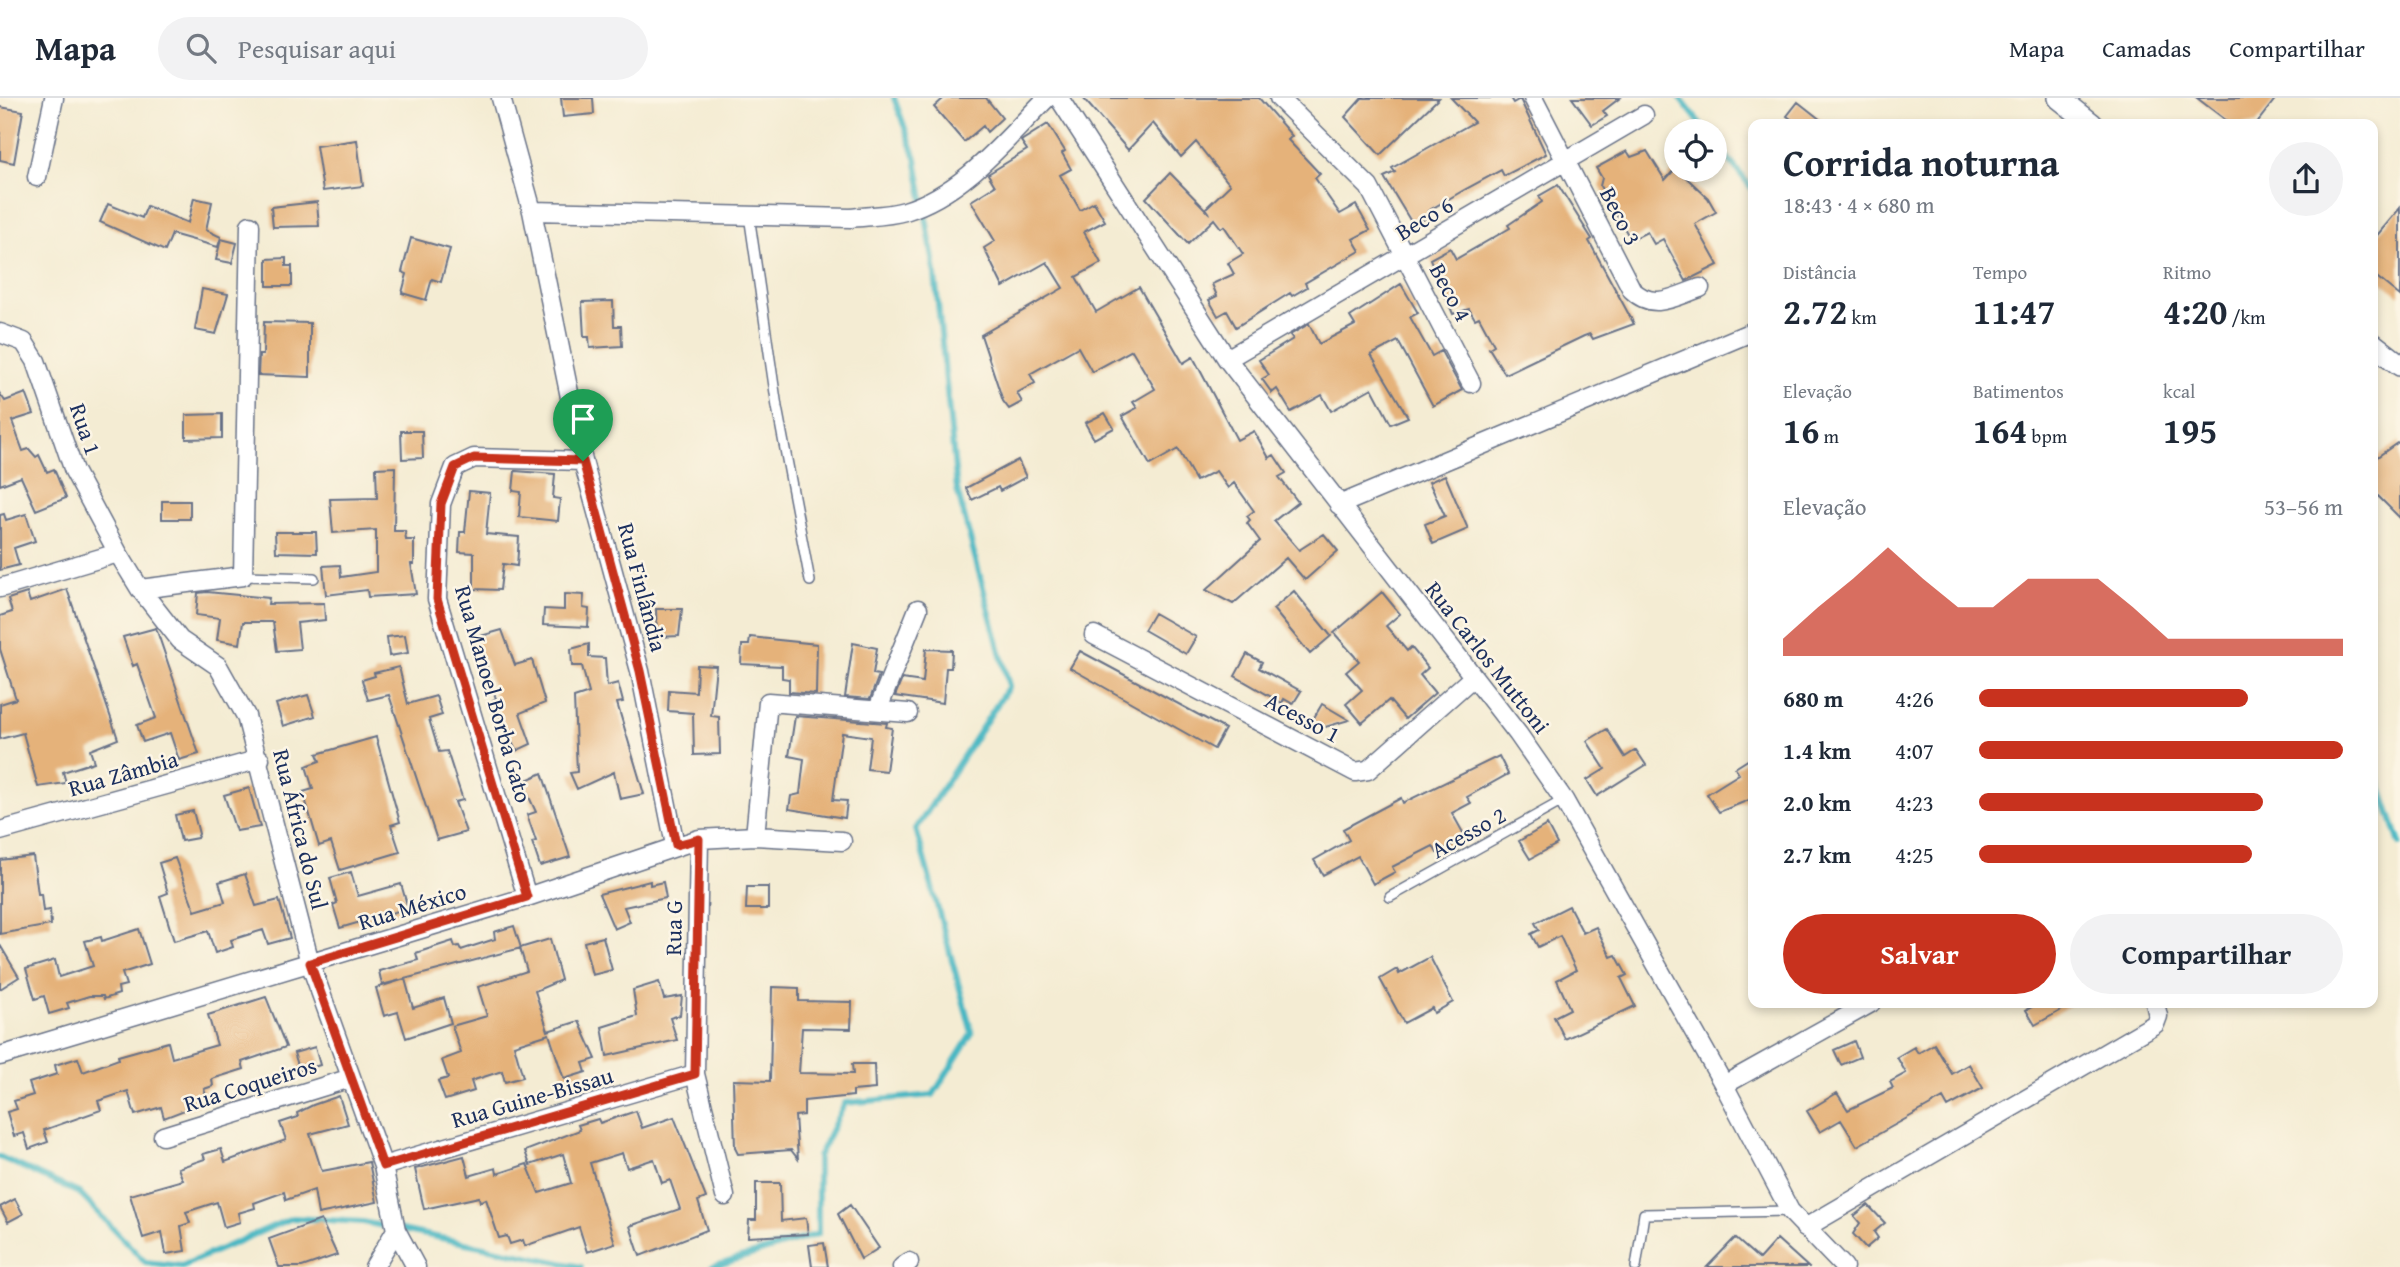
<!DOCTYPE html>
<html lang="pt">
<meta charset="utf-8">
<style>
:root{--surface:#fff;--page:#f2f2f3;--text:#1f2937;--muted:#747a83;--line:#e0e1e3;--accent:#c8321e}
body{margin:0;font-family:"Gentium Book Plus",serif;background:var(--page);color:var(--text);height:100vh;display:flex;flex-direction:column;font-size:26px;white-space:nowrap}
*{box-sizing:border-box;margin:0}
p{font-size:23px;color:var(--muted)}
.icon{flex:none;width:38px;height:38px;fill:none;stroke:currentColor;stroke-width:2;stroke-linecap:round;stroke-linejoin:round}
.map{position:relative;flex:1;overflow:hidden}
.side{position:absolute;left:1748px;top:21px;width:630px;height:889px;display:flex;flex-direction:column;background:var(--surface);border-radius:14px;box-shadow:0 4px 10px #0003}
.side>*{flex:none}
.buttons{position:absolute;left:1664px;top:21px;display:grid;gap:14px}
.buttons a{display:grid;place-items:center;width:63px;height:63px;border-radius:50%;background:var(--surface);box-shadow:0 4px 10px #0003;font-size:35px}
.pin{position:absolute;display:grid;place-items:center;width:60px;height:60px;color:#fff;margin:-72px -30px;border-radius:50% 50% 50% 0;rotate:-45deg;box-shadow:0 0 7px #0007}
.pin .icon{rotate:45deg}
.round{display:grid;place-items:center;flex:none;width:74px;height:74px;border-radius:37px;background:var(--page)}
.overview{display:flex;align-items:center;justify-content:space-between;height:119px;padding:0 35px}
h1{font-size:38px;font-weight:700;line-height:52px}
.metrics{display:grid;grid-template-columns:repeat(3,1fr);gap:10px;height:119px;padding:7px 35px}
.metrics div{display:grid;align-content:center}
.metrics b{font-size:35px;font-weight:700}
.metrics small{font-size:19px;font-weight:400}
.metrics p{font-size:19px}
.chart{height:196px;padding:14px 35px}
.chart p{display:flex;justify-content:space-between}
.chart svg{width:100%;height:126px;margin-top:7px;fill:var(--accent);opacity:.7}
.primary-button{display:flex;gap:14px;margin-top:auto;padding:14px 35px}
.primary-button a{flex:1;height:80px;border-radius:42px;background:var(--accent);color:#fff;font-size:28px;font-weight:700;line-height:80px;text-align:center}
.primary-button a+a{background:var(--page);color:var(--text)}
ul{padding:0 35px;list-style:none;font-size:23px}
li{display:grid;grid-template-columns:112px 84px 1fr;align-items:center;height:52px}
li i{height:18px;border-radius:9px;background:var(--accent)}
header{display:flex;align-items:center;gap:42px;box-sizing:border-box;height:98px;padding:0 35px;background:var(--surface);border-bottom:2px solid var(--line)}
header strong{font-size:33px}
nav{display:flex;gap:38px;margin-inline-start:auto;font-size:24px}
.search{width:490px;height:63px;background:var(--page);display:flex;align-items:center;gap:18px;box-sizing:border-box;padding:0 24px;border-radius:38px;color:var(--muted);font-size:26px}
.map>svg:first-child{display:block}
</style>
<header>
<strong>Mapa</strong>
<div class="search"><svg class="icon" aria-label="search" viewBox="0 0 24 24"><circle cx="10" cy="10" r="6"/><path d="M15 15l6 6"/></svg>Pesquisar aqui</div>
<nav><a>Mapa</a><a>Camadas</a><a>Compartilhar</a></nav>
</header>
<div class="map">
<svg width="2400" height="1169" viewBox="0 0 2400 1169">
<rect width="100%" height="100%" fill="#fcf5e5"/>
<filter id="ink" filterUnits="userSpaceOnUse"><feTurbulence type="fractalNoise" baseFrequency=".0143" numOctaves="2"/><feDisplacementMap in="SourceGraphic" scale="14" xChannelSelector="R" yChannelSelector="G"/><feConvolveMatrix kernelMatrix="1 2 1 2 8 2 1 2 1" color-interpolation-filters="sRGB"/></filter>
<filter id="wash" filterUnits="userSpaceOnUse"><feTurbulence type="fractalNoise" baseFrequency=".00686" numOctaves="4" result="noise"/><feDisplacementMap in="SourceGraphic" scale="28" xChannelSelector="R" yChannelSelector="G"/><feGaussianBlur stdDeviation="1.57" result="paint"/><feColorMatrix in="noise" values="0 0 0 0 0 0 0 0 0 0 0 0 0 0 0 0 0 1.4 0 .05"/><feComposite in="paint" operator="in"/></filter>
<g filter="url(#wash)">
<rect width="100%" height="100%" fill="#f4ecd3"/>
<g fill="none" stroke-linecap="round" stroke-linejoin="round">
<path stroke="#49b7c3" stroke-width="6" d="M1680 0 1706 33
M1715 44 1754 93
M2373 666 2400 746
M0 1059 79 1095 145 1164 182 1168 292 1120 363 1124 581 1169
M712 1169 818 1136V1059L845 1005 933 997 972 935 916 731 1009 588 957 391 934 167 916 60 894 0"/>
</g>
<g id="blocks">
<path fill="#e5b27a" d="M561 0H593L594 16 563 19Z
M944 0H986L1002 20 987 34 983 28 964 44 934 9Z
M1083 0H1259L1292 38 1288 42 1320 76 1315 80 1340 116 1356 107 1370 132 1353 141 1360 153 1305 185 1307 189 1292 198 1290 195 1236 229 1227 213 1218 218 1209 202 1217 198 1212 186 1234 176 1228 165 1243 156 1224 128 1221 130 1214 121 1188 146 1146 100 1170 75 1210 116 1206 110 1230 87 1196 44 1181 59 1153 25 1128 52Z
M1362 0H1439L1380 57 1345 19Z
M1451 0H1510L1513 5 1520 1 1546 56 1504 78 1501 72 1464 92 1428 113 1430 118 1413 127 1384 79 1395 74 1392 70 1474 24Z
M1572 0H1620L1603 13 1607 18 1592 27Z
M2197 0H2276L2256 26H2231Z
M1798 4 1826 26H1798L1787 18Z
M0 9 23 13 14 65 0 62Z
M1048 26 1065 53 1062 55 1071 71 1060 77 1080 112 1094 104 1105 123 1084 134 1101 165 1076 179 1096 214 1139 189 1183 265 1193 259 1237 342 1254 333 1269 360 1274 357 1286 375 1279 379 1298 404 1274 423 1299 452 1324 436 1338 453 1305 482 1286 460 1233 506 1206 492 1260 443 1247 425 1250 422 1247 418 1254 413 1234 385 1228 390 1216 373 1196 383 1178 351 1150 367 1122 318 1137 310 1133 304 1155 291 1132 252 1092 274 1078 249 1030 276 1035 285 1017 295 1022 304 1009 311 1003 303 981 237 1063 190 1047 164 1003 189 984 150 995 143 971 103 995 88 988 76 1027 52 1021 43Z
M357 42 363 88 323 93 316 48Z
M1627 53 1631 59 1647 53 1665 82 1676 70 1708 100 1716 114 1695 126 1718 167 1686 183 1663 141 1654 146 1647 134 1631 142 1600 88 1602 80 1596 70Z
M1558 87 1592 141 1589 143 1634 226 1593 241 1590 236 1584 238 1505 276 1489 250 1494 247 1479 219 1475 221 1469 211 1453 216 1430 161 1450 150 1456 161 1510 130 1508 127 1542 104 1539 98Z
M194 100 212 104 206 132 221 139 218 149 172 136 165 153 100 124 108 106 142 120 147 108 188 125Z
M317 104 319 128 273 129 271 109Z
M2400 110V198L2373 176V142Z
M411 140 450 151 441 184 432 181 426 202 402 195 407 176 402 174Z
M221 141 237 145 232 165 216 162Z
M286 160V168H292V188H267V161Z
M1401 186 1418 215 1410 219 1432 258 1441 253 1462 292 1433 308 1398 243 1371 257 1408 319 1391 326 1372 290 1331 313 1322 297 1291 314 1277 291 1272 295 1262 281 1269 277 1259 262 1293 241 1290 237 1309 226 1319 246 1355 227 1350 219Z
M202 191 228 196 216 236 195 232Z
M613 203 614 228H621L622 248 590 250 589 239H584L582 204Z
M264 224 310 225V279L258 277 259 257H263Z
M26 295 34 316 12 323 23 353 29 351 36 359 39 357 47 374 54 371 66 400 36 412 21 379 0 387V296L5 303Z
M1105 315 1114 330 1094 341 1085 325Z
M222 316V340L186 341V317Z
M401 333H422L423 360 402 361Z
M2400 343V420L2373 393V362Z
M1018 362 1026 379 1000 393 998 389 972 402 966 390Z
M395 369 394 433H405L406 442H414V466H411L416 496 368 499 367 492 326 497 323 468 340 467 341 479 376 474V432L333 435 330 401 377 400 376 370Z
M515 373 555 376 553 400 560 401 558 423 519 419 521 394 513 393Z
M1445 377 1468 431 1433 446 1425 426 1445 418 1429 384Z
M469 393 490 395 486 436 519 439 517 468 503 466 500 492 474 491V455L459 454 460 434H465Z
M162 403H190V421H162Z
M4 416 6 422 26 416 35 443 14 450 19 467 0 472V417Z
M275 434H316L317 455 276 454Z
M67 491 118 641 90 652 94 664 63 674 66 685 38 689 23 635 0 641V606L16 601 0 551V518L12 514 8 501 27 495 30 504Z
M1294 493 1331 538 1310 556 1273 511Z
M207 494 269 500 268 506 324 505 325 522 297 525 300 551 277 553 273 524H243L240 546 217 542 220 520 196 517 198 495Z
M1382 494 1400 516 1386 528 1407 553 1411 549 1428 570 1420 577 1435 595 1405 621 1389 602 1362 625 1346 606 1362 592 1346 574 1359 563 1334 535Z
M564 496 584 497 583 510 589 511 588 529 543 527 544 511 564 512Z
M656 511H682L679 538 657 539Z
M1154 515 1196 539 1186 556 1144 532Z
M156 530 199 656 179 662 170 635 143 644 137 627 156 620 137 566 133 568 123 539Z
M502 532 515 567 532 562 545 605 520 615 531 646 516 653 493 602 496 601 484 560 480 561 474 540Z
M405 537 408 555 389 558 387 539Z
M750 539 817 546 816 596 789 594V581L782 580V568L741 566 742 547H749Z
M853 545 877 550 873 576 879 577 870 601 845 599Z
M589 546V559L605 560 607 588 618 585 623 604 617 605 644 696 620 701 614 674 577 691 570 675 577 674 574 600 589 595 582 568H572L571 551Z
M926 551 952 552 951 570H946L943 605 895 598 902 581 923 584Z
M1080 553 1225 631 1214 651 1070 570Z
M1247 556 1262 564 1259 570 1301 593 1293 606 1284 601 1282 605 1235 578Z
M697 567 716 568 711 618 719 619 720 656 694 657 693 615 668 613 669 592 696 594Z
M399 569 408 606 436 598 442 617 429 621 439 654 447 653 457 684 463 702 455 704 466 734 437 742 389 597 368 602 362 582 375 578 374 575Z
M308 597 315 618 283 628 276 606Z
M1322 606 1349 622 1322 630 1312 623Z
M795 618 887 625 886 629 892 630 886 673 867 671 871 639 842 635 833 702 847 703 845 720 789 711 791 698 800 696 804 661 789 658Z
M1607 631 1625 659 1636 652 1646 667 1597 698 1587 682 1605 671 1587 643Z
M376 639 400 724 391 727 400 754 340 772 331 744 319 748 303 694 313 691 306 668 320 663 317 656Z
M1499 658 1508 676 1467 699 1471 705 1452 715 1466 740 1437 755 1433 748 1392 769 1395 774 1373 786 1358 758 1323 777 1314 762 1349 742 1343 731 1401 700 1403 705Z
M1754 658V700L1719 714 1707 696 1739 676 1735 670Z
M542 675 570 759 540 768 532 744 536 743 527 717 536 714 522 684Z
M249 690 260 729 236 733 224 697Z
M193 713 199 736 197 740 181 743 175 717Z
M1547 727 1557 746 1530 761 1519 743Z
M33 758 38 796H41L43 813 50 812 51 827 0 836V762Z
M175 760 195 813 225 804 219 784 245 776 256 808 279 802 290 840 268 846 263 832 231 842 233 849 215 855 208 833 174 843 160 798 168 795 159 765Z
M351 774 358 798 401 786 408 810 340 830 333 807 337 805 330 780Z
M650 783V787L663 784 666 800 624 809 630 824 614 831 599 796Z
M747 789H768V811H746Z
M1569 808 1583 835 1596 829 1611 859 1616 857 1627 877 1621 880 1635 908 1565 941 1554 919 1570 911 1557 882 1576 872 1560 838 1538 849 1531 836 1539 832 1535 825Z
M514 828 521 850 382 887 379 873 418 862 416 855 453 843 455 849 459 848 461 852 495 841 494 834Z
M139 831 150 866 122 875 126 887 118 889 119 896 104 901 103 898H89L67 905 69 910 49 916 44 898 35 901 26 871 55 862 59 879 93 868 85 843 101 839 102 843Z
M603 839 612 872 592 877 584 844Z
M550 841 561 882 535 893 548 933 579 923 596 961 583 965 586 974 564 981 549 936 514 947 523 979 505 984 502 973 471 983 474 993 445 1002 438 983 448 980 442 962 461 955 452 928 487 918 478 889 527 873 520 850Z
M0 847 19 879 0 891Z
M1430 859 1453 904 1434 915 1432 910 1404 925 1380 881 1397 871 1399 876Z
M405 881 413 910 444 900 451 925 406 940 398 914 384 918 376 890Z
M659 884 664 901 682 898 680 917 670 920 677 942 607 958 602 929 637 918 633 892Z
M772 889 799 890V903L852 904 851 931 802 930 799 975 853 976 852 966H874L875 991 853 993V998L804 1003V1017L795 1018 798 1061 791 1052 738 1056 735 1050 733 982 770 983Z
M266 899 286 949 242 964 244 971 212 981 213 988 204 991 208 1003 164 1020 161 1009 135 1017 128 993 98 1003 101 1012 44 1032 48 1044 29 1051 24 1035 14 1038 7 1014 17 1011 14 1003 33 997 29 985 57 976 55 967 78 960 83 974 119 961 118 958 168 944 172 960 217 947 208 917Z
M2039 905H2074L2035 927 2026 912Z
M1854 943 1860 959 1841 967 1834 952Z
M1934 946 1952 976 1969 966 1983 990 1948 1009 1943 1000 1857 1048 1841 1022 1820 1034 1807 1013 1837 995 1848 1012 1893 990 1890 984 1906 975 1897 959 1914 949 1918 955Z
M315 949 320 967 300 973 294 955Z
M339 998 348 1026 310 1036 322 1073 369 1064 377 1104 318 1116 314 1092 286 1102 284 1094 254 1105 255 1110 238 1115 240 1124 224 1129 217 1104 186 1114 190 1125 181 1128 185 1153 166 1156 162 1134 143 1140 130 1097 183 1082 178 1070 205 1061 203 1056 221 1051 225 1064 286 1042 280 1025 298 1019 297 1015 313 1007Z
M636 1013 642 1030 674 1019 706 1100 698 1103 707 1132 640 1158 630 1128 680 1111 670 1082 662 1085 654 1061 627 1070 622 1055 590 1065 615 1145 587 1154 579 1129 525 1148 523 1142 510 1146 507 1138 499 1140 486 1101 480 1104 479 1099 424 1111 415 1071 464 1058 469 1078 496 1070 497 1076 527 1066 539 1095 571 1085 563 1056 530 1067 525 1053 580 1032 578 1027 598 1021 600 1025Z
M756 1085H780L781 1123 806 1120 808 1136 748 1139 749 1122H756Z
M15 1101 23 1116 8 1124 0 1109Z
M850 1107 879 1150 861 1161 838 1116Z
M1868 1107 1885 1125 1874 1134 1878 1140 1866 1150 1853 1136 1860 1125 1854 1118Z
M321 1122 337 1157 302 1169H279L269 1141Z
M1735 1140 1759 1161 1777 1141 1808 1169H1707Z
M824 1145 828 1169H812L809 1147Z"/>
</g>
</g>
<g filter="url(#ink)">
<use href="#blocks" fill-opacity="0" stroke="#677187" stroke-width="2"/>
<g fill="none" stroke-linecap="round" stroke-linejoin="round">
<g stroke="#677187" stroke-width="12">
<path id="service" d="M749 117 777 309 810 483
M243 478 314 480
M1390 799 1564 702
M1636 1169 1644 1116 1790 1113"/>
</g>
<g stroke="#677187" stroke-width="21">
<path id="minor" d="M501 0 532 113 583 363 640 573 675 747
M1059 0 1227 261 1518 636 1564 702 1724 987 1790 1113 1844 1169
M1279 0 1369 89 1471 285
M1533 0 1632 192C1653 213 1674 199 1700 190
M37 79 54 0
M532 113 851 120C868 118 888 118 905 113 964 95 1004 43 1047 0
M0 235 24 244 36 263 74 373 118 455
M1227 261 1644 17
M1339 407 1754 233
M0 490 118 455 140 491 180 542 218 568 246 618 310 865 383 1068 396 1132 374 1169
M140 491 243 478 250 127
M1094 537 1355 674 1368 672 1472 580
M878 611 918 511
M0 733 260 661
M755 738 768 604 908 615
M527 799 437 501 441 406 455 369 474 360 583 363
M0 958 527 799 699 741
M1724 987 1871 905
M163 1038 351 980
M383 1068 695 976
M725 1098 695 976 699 741 755 738 842 743
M1805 1130 2155 926 2158 918 2155 905
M396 1132 416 1169
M902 1169 909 1164"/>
</g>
<g stroke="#677187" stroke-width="24">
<path id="tertiary" d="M2059 0 2092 26
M2373 246 2400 267"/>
</g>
<use href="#service" stroke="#fff" stroke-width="9"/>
<use href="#minor" stroke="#fff" stroke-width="18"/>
<use href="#tertiary" stroke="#fff" stroke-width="21"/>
</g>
</g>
<g fill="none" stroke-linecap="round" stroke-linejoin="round" filter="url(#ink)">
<g stroke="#fff" stroke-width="14">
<path id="route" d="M474 360 583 363 640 573 676 747 699 741 695 976 383 1068 310 865 527 799 437 501 441 406 455 369Z"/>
</g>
<use href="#route" stroke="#c8321e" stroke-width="9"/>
</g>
<g text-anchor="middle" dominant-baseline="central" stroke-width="5" stroke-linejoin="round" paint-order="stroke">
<g font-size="23" fill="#1b2f5e" stroke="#fcf5e5">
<text transform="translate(1621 118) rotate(63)">Beco 3</text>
<text transform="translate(1424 120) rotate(-31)">Beco 6</text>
<text transform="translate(1451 194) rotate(62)">Beco 4</text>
<text transform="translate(86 331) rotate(71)">Rua 1</text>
<text transform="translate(643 489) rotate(75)">Rua Finlândia</text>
<text transform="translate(1488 559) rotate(52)">Rua Carlos Muttoni</text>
<text transform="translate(494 596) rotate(74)">Rua Manoel Borba Gato</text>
<text transform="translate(1303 619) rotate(28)">Acesso 1</text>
<text transform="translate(123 675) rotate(-16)">Rua Zâmbia</text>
<text transform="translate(301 731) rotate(76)">Rua África do Sul</text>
<text transform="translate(1468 734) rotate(-29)">Acesso 2</text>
<text transform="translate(412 808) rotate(-17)">Rua México</text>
<text transform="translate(673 830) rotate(-89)">Rua G</text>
<text transform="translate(250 986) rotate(-17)">Rua Coqueiros</text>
<text transform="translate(532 999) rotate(-16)">Rua Guine-Bissau</text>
</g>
</g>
</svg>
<div class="buttons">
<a><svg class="icon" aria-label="locate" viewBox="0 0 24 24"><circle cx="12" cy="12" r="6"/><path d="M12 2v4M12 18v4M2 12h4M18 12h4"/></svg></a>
</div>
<div class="pin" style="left:583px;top:363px;background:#1e9e55"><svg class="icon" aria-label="arrive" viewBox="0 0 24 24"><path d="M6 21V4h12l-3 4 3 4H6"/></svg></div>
<section class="side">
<div class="overview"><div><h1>Corrida noturna</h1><p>18:43 · 4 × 680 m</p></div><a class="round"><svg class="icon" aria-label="share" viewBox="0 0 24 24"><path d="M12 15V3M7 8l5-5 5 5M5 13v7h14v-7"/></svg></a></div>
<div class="metrics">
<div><p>Distância</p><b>2.72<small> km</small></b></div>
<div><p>Tempo</p><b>11:47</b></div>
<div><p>Ritmo</p><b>4:20<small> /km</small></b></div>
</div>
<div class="metrics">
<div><p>Elevação</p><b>16<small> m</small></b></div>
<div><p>Batimentos</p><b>164<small> bpm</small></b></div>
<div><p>kcal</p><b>195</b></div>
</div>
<div class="chart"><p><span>Elevação</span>53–56 m</p>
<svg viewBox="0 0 160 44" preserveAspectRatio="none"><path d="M0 44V38L10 27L20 17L30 6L40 17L50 27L60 27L70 17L80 17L90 17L100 27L110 38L120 38L130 38L140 38L150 38L160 38V44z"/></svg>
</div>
<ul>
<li><b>680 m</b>4:26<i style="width:74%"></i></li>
<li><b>1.4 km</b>4:07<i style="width:100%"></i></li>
<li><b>2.0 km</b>4:23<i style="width:78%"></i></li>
<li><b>2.7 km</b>4:25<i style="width:75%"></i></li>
</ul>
<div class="primary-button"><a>Salvar</a><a>Compartilhar</a></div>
</section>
</div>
